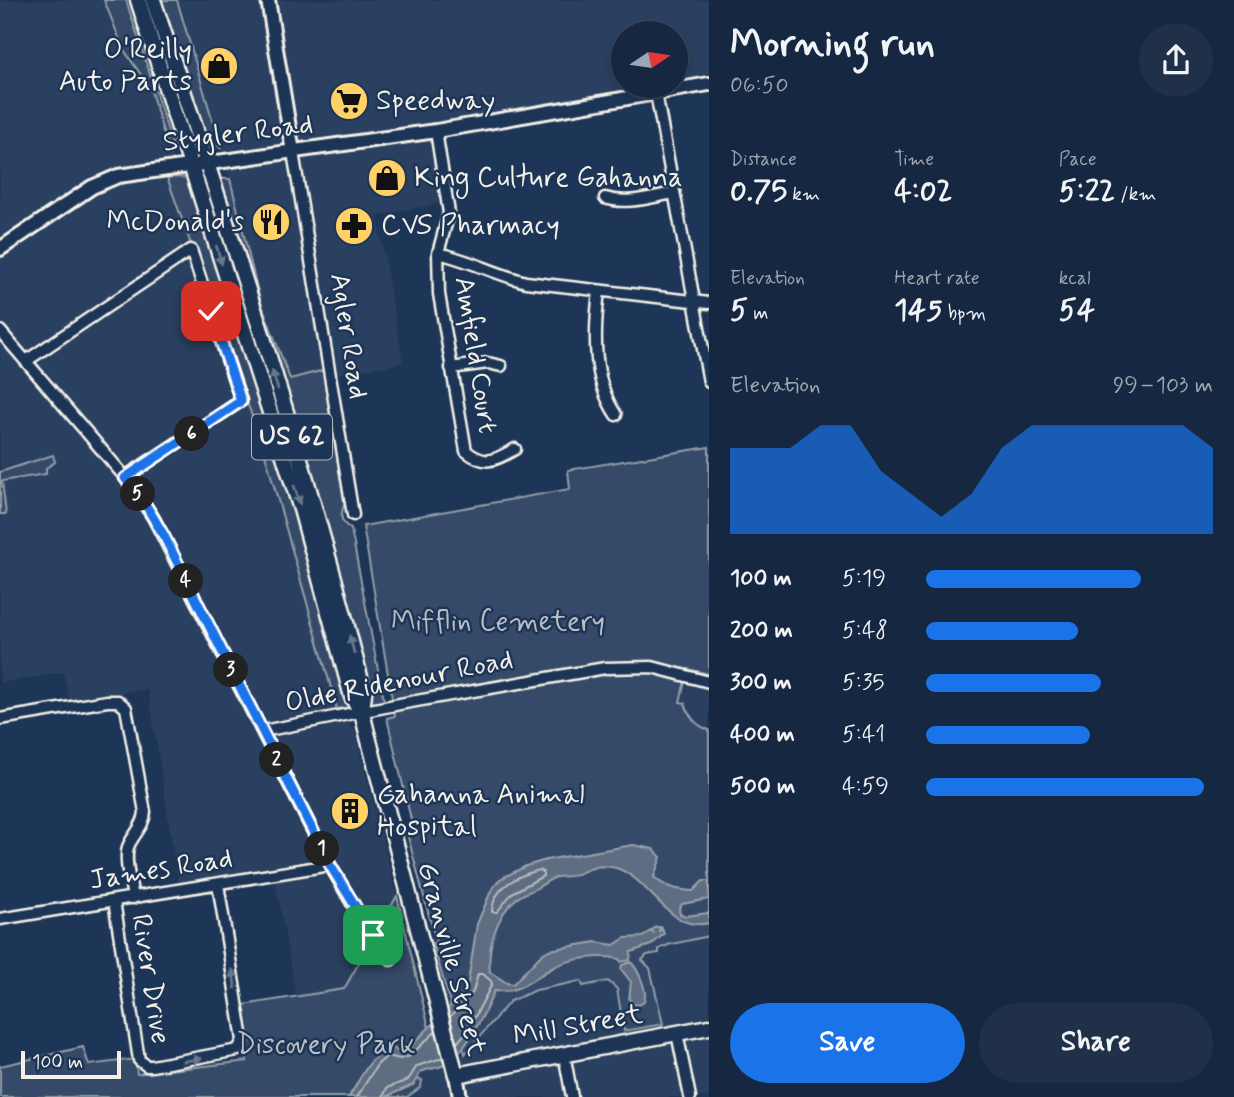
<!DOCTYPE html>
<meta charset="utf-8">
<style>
:root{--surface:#162841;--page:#1f3048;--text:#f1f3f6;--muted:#9ea6b1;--line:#35445a;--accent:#1a73e8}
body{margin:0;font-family:Mynerve,sans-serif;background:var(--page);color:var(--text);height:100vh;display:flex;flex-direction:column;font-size:26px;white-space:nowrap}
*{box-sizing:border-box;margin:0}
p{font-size:23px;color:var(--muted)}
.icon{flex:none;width:38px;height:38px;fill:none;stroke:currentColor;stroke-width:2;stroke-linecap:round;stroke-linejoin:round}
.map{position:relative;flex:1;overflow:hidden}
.sheet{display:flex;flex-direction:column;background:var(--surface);width:525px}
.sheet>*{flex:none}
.needle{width:46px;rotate:77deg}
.tools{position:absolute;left:611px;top:21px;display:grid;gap:14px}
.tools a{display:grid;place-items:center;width:77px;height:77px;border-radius:50%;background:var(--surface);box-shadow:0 4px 10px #0003,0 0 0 2px var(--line);font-size:35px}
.scale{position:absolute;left:21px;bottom:18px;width:100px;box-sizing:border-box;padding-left:7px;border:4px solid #f4f1e8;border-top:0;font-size:19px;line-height:24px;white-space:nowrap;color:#f4f1e8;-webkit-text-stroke:5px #1d3557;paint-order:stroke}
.pin{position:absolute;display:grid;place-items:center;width:60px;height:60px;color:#fff;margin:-30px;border-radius:14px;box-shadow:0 4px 10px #0006}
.km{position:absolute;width:35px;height:35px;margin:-18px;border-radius:50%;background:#222;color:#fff;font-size:19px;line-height:35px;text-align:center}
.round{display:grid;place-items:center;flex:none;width:74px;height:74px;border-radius:37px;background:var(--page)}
.overview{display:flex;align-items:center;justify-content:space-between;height:119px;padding:0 21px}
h1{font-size:38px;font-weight:800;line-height:52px}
.metrics{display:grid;grid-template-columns:repeat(3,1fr);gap:10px;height:119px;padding:7px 21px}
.metrics div{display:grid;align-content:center}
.metrics b{font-size:30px;font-weight:800}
.metrics small{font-size:19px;font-weight:400}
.metrics p{font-size:19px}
.chart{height:196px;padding:14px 21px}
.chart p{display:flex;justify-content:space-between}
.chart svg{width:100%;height:126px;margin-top:7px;fill:var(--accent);opacity:.7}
.cta{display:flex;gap:14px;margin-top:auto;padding:14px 21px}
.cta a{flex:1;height:80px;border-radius:42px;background:var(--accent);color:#fff;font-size:28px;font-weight:800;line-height:80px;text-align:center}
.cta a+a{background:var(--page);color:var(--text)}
ul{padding:0 21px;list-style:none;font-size:23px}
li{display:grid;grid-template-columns:112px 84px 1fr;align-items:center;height:52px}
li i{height:18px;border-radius:9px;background:var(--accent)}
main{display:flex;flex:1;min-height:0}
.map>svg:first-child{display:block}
</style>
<main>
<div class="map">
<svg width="709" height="1097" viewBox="0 0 709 1097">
<rect width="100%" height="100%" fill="#1d3557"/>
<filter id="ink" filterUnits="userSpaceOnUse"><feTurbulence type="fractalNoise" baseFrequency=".0143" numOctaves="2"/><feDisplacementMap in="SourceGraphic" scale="14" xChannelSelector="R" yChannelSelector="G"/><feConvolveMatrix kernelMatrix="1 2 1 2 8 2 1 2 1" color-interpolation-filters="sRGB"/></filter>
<g filter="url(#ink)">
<path fill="#2a4060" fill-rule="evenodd" d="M0 0H104L124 50 150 88 170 155 167 177 263 447 337 709 354 729 397 896 344 989 296 996 275 879 180 894 148 689 70 701 63 672 0 683V514L6 513 1 481 46 474 45 468 4 469 0 472Z
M177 0H709V88L440 136 452 201 377 216 403 363 326 376 323 370 290 380 260 300 230 179ZM623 33H676V86H623Z
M688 669 709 674V730L698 727 680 702Z
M709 936V1097H407L421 1087 422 1080 418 1079 421 1072 441 1067 465 1054 510 1001 536 990 582 981 583 986 608 981 617 989 624 1027 663 1024 650 968 641 961 647 955 658 953V949L668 945Z"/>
<path fill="#354a67" stroke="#949ea8" stroke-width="2" d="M104 0H126L174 150 170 155 150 88 124 50Z
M161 0H177L221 149 204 132Z
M167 177 230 179 260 300 290 379 324 370 345 502C341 514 338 521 351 529L384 701 337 709 263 447Z
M709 447V674L688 669 680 702 685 703C689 717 696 726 709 730V936L668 945 659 949V953L647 955 642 960 650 968 663 1024 624 1031 617 989 608 981 583 986 581 981 536 990 510 1001 465 1054C455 1017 443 981 433 943L436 942 407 833 413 828 387 718 395 716 363 526 570 489 568 470Z
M53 455 55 462 46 468V474L2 481 6 514H0V472Z
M397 896 429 1028 407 1050 352 1091 349 1097H0V1066L83 1047 89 1065 135 1059 137 1074 247 1061 243 1005 344 989Z
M418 1079 422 1080 421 1087 407 1097H385L413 1085Z"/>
<path fill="#5e6d82" stroke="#9aa2ab" stroke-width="2" d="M633 845 653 849 661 857 654 877C665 888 678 890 693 891L703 881H709V899L682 904 679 910 680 914 686 916 709 913V923C668 933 651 879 616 868 596 862 587 872 570 876 565 877 559 876 554 878 549 880 544 884 540 886 533 891 523 893 516 899 496 915 487 949 490 972L507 983 513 984 542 954 549 950 596 942 614 945 625 938 643 937 651 931 654 934 652 930 656 927H660L659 932 662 928 664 934 651 945 631 952 630 960 621 962 619 959C604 954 568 959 554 967 533 978 520 994 494 991 485 1013 464 1057 442 1066 435 1069 428 1068 421 1072L413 1085 385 1097H349C360 1080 371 1051 393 1048L399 1052 407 1050 467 989 477 924 491 891 500 879 526 866 546 860Z
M631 962C639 971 648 991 644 1002 638 1007 632 1005 629 999L631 982 621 969 622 965Z"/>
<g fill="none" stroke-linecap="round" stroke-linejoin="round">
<path stroke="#b8bcbf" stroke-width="2" d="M540 870 543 872V876L512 893 497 912H492C493 887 518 875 540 870Z
M450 1017 473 992 478 974H483L491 981 492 984 468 1030 457 1043
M357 1097 377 1065 387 1056 400 1059 410 1056 436 1031
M383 1097 387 1088 408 1080 417 1066 442 1058"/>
<g stroke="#f4f1e8" stroke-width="15">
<path id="minor" d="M656 93 709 382
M436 131 449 213 438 253 439 294 466 451C486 467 495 460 515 449
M293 152 353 515
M605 198C627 205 651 197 674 193
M438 253C469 260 495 274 526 282L709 303
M599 291C594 333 592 379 616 415
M0 331 125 477 153 517 330 865 361 919 391 960
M26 361 191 250 241 401 125 477
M451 368 488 363 501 366
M0 719 107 701H118L126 708 145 812C144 827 133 834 128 847 124 862 131 883 133 898
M263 731 405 703 605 668 652 667 709 682
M114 901 139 1060 147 1066H152L238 1050 243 1040 218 884
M0 919 330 865
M677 1033 690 1097
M564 1054 572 1097"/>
</g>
<g stroke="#f4f1e8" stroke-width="18">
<path id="major" d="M268 0 293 152
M0 249 92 187 118 176 436 131 709 84
M456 1075 460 1097"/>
</g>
<g stroke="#f4f1e8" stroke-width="19">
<path id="highway" d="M138 0 301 509 352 697 362 712
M153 0C229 229 306 459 364 693L362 712 366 729 456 1075 709 1027"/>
</g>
<use href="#minor" stroke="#1d3557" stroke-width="10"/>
<use href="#major" stroke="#1d3557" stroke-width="12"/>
<use href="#highway" stroke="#1d3557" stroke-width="14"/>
</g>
<defs><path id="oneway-solid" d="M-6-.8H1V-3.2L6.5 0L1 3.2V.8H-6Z" transform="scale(1.75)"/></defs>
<g fill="#68778a">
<use href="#oneway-solid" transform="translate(219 255) rotate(73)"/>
<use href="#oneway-solid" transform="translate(275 380) rotate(-107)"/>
<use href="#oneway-solid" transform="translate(297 495) rotate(72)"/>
<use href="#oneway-solid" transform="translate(352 645) rotate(-104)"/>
<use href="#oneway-solid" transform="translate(234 979) rotate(-99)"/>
<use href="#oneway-solid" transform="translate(192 1060) rotate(-9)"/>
</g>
</g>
<g fill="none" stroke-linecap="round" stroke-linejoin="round" filter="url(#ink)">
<g stroke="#fff" stroke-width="14">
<path id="route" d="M211 311 241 401 125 478 147 507 164 536 330 865 373 935"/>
</g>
<use href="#route" stroke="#1a73e8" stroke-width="9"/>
</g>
<defs>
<g id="shop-disc" transform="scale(2.0125)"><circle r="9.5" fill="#ffd166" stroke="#1d3557"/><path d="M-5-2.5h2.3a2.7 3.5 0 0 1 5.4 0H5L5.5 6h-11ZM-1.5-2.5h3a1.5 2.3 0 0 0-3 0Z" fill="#111"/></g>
<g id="supermarket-disc" transform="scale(2.0125)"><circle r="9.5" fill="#ffd166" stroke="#1d3557"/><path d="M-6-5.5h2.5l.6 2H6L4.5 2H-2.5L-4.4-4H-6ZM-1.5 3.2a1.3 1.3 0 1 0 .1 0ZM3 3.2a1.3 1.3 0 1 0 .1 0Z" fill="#111"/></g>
<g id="restaurant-disc" transform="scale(2.0125)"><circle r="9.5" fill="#ffd166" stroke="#1d3557"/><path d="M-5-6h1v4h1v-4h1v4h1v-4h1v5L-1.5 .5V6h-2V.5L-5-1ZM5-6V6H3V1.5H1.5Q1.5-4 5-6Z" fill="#111"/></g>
<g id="pharmacy-disc" transform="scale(2.0125)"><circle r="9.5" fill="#ffd166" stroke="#1d3557"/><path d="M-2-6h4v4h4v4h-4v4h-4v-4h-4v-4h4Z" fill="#111"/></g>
<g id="building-disc" transform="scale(2.0125)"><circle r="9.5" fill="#ffd166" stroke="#1d3557"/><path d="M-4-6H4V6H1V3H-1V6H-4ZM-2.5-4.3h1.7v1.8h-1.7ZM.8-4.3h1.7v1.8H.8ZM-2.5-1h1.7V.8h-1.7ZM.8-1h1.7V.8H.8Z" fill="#111"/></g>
</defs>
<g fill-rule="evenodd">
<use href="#shop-disc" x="219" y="66"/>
<use href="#supermarket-disc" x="349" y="101"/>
<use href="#shop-disc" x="387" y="178"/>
<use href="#restaurant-disc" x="271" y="222"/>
<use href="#pharmacy-disc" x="354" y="226"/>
<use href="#building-disc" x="350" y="811"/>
</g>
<g text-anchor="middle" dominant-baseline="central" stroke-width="5" stroke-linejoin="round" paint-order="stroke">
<rect fill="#1d3557" stroke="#b4b9bc" stroke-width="2" x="252" y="414.5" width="80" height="45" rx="5"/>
<g font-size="26" font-weight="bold" fill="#f4f1e8">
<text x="292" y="437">US 62</text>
</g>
<g font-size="28" fill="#f4f1e8" stroke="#1d3557" text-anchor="start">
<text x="192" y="50" text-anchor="end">O'Reilly<tspan x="192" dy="32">Auto Parts</tspan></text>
<text x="376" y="101">Speedway</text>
<text x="414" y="178">King Culture Gahanna</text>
<text x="244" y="222" text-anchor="end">McDonald's</text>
<text x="381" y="226">CVS Pharmacy</text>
<text x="377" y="795">Gahanna Animal<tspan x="377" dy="32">Hospital</tspan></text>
</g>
<g font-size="28" fill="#f4f1e8" stroke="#1d3557">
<text transform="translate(238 134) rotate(-7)">Stygler Road</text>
<text transform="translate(348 336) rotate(81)">Agler Road</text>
<text transform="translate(475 355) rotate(81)">Amfield Court</text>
<text transform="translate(399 682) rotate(-11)">Olde Ridenour Road</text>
<text transform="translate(161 870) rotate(-9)">James Road</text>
<text transform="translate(451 959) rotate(75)">Granville Street</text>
<text transform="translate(150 979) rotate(81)">River Drive</text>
<text transform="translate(578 1026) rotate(-10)">Mill Street</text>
</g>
<g font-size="28" fill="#bbbfc1" stroke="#1d3557">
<text x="498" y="622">Mifflin Cemetery</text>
<text x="326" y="1045">Discovery Park</text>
</g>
</g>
</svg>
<div class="tools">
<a><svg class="needle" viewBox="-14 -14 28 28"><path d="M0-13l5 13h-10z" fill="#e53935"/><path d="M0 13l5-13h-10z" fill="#9ea6b1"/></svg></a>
</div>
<div class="scale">100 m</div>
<div class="pin" style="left:373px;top:935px;background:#1e9e55"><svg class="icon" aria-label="arrive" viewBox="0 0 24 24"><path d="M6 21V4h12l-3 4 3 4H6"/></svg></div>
<div class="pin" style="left:211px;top:311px;background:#d93025"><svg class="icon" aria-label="check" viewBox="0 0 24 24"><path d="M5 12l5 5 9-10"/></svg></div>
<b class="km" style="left:322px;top:849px">1</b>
<b class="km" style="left:277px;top:760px">2</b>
<b class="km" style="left:231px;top:670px">3</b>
<b class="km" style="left:186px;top:581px">4</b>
<b class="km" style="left:138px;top:494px">5</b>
<b class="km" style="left:192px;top:434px">6</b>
</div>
<section class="sheet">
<div class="overview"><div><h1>Morning run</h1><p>06:50</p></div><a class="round"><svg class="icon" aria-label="share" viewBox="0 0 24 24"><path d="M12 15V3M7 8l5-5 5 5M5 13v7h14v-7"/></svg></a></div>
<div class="metrics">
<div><p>Distance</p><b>0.75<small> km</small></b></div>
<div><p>Time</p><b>4:02</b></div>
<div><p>Pace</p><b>5:22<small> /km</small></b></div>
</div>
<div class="metrics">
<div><p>Elevation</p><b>5<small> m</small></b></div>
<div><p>Heart rate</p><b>145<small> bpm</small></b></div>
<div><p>kcal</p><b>54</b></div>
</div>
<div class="chart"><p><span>Elevation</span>99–103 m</p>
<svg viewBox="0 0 160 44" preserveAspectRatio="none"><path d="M0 44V14L10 14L20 14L30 6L40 6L50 22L60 30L70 38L80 30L90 14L100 6L110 6L120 6L130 6L140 6L150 6L160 14V44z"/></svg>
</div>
<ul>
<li><b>100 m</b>5:19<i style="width:75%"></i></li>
<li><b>200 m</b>5:48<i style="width:53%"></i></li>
<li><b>300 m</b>5:35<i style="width:61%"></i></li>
<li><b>400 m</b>5:41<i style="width:57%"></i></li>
<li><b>500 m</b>4:59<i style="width:97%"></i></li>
</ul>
<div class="cta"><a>Save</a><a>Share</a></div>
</section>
</main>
